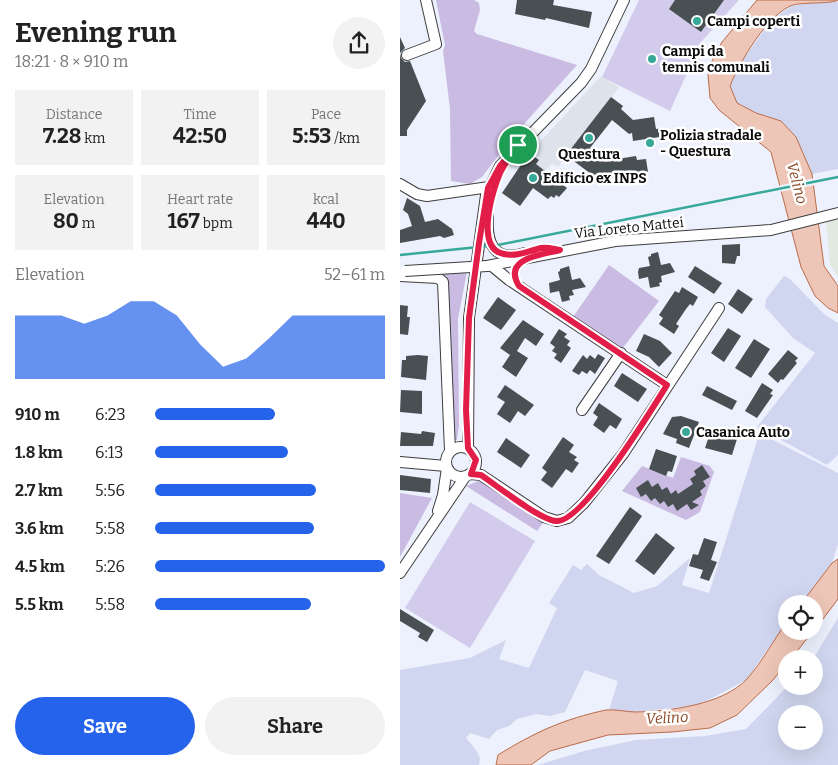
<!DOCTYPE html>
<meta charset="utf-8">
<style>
:root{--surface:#fff;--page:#f2f2f2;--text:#222;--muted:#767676;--accent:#2563eb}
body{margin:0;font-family:Bitter,serif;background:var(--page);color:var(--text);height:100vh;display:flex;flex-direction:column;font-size:19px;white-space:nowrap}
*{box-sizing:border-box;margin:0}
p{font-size:16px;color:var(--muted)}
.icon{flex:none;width:28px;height:28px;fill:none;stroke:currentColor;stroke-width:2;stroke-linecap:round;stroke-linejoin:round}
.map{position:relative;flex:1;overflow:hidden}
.side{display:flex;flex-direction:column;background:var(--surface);width:400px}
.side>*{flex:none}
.buttons{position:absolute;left:378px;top:595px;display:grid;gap:10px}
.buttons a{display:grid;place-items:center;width:45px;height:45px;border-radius:50%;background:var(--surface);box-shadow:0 5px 20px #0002;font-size:25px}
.pin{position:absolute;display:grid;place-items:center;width:42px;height:42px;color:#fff;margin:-21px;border:2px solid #fff;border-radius:50%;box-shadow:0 1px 5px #0007}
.round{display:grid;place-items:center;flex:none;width:52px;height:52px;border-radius:26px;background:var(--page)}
.head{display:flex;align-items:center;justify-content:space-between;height:85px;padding:0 15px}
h1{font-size:28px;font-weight:700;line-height:38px}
.metrics{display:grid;grid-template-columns:repeat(3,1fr);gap:8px;height:85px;padding:5px 15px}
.metrics div{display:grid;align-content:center;border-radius:0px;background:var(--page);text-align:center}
.metrics b{font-size:21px;font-weight:700}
.metrics small{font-size:14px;font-weight:400}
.metrics p{font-size:14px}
.chart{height:140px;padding:10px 15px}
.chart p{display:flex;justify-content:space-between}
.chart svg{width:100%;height:90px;margin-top:5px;fill:var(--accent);opacity:.7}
.cta{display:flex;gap:10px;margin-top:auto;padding:10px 15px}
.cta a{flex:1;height:58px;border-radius:30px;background:var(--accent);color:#fff;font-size:20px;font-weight:700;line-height:58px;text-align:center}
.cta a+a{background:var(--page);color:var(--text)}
ul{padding:0 15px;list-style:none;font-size:16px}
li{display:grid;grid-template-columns:80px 60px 1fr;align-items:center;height:38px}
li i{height:12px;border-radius:6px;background:var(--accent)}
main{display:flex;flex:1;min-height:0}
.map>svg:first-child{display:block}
</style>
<main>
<section class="side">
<div class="head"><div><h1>Evening run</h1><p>18:21 · 8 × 910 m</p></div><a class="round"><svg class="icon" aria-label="share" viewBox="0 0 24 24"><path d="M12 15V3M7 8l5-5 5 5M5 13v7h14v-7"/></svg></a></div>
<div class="metrics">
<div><p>Distance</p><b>7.28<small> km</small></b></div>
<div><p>Time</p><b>42:50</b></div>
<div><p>Pace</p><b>5:53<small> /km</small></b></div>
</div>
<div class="metrics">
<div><p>Elevation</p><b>80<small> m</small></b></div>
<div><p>Heart rate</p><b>167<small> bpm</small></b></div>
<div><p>kcal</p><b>440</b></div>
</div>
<div class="chart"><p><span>Elevation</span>52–61 m</p>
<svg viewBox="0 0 160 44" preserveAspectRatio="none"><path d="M0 44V13L10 13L20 13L30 17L40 13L50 6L60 6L70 13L80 27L90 38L100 34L110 24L120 13L130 13L140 13L150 13L160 13V44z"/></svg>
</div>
<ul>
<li><b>910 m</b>6:23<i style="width:52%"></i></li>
<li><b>1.8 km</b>6:13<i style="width:58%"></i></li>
<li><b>2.7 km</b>5:56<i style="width:70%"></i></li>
<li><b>3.6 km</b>5:58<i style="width:69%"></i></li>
<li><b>4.5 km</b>5:26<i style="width:100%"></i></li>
<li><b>5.5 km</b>5:58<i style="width:68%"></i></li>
</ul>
<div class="cta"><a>Save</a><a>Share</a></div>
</section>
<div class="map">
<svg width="438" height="765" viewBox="0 0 438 765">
<rect width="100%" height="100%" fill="#ecf1fd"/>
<path fill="#e2e9e1" d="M438 218V277L430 265 426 222Z"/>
<path fill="#d0d6ef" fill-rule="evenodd" d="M422 1 438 2V169L412 174 396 137 381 121 356 113 337 103 330 86 339 65 373 18 392 6Z
M384 276 390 279 425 315 438 323V455L427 465 357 427 415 353 393 338 365 307 366 299Z
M357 432 438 473V544L432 563 401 604H386V623L346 680 299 705 235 712 209 710 218 681 185 670 165 712 150 716 136 714 117 719 109 726 97 730 89 739 70 733 66 738 76 750 80 758 79 765H0V670L70 658 106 640 99 659 129 668 157 608 149 603 173 565 181 570 187 564 199 575 234 593 257 586 290 558 282 585 309 593 358 438Z
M438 618V765H138L184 751 236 740 305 736 346 729 388 686H414L413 659ZM386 714H414V741H386Z"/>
<path fill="#cabbe2" d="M36 0H74L79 3 80 10 74 31 77 34 177 65 115 134 82 177 70 184 51 181 50 109 43 51 45 45Z
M209 265 259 301 222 349 173 317Z
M67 272 58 319 59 425 57 440H54L44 273Z
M281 457 310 466 314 472 300 512 286 520 222 491 242 466 273 478Z
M81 480 143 523 137 531 66 486Z
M0 493 32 498 0 557Z"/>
<path fill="#d3cbeb" d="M239 0H339L301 42 270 111 202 77Z
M70 502 135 541 70 648 5 608Z"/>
<path fill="#dde2eb" d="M201 76 219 87 158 167 152 163 145 171 136 164 140 157 128 148 137 145Z"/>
<path fill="#eec6b7" stroke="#bb6b48" d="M357 0H438C432 4 404 2 393 5 368 13 339 63 330 86L337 103 356 113 381 121 396 137 412 174 424 266 438 286V313L428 308 415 296 401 267 371 152 319 110 310 98 308 75 312 61 322 42Z
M438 559V599L414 631V604H401L432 563Z
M386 623V631H413L391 659H386V664L373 680 337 715 310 728 272 732 208 735 150 751 131 765H96L98 755C135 732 164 719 206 710 216 709 226 712 236 712 270 711 322 705 347 679 362 662 373 641 386 623Z"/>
<path fill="#ecf1fd" d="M415 178 416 185 379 192 377 186Z"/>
<path fill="#495053" d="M117 0H154L153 5 192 12 189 28 146 18 145 20 115 14Z
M275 0H324L301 32 269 9Z
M0 37 5 48 0 53 1 58 5 62 10 61 26 101 7 130V136H0Z
M211 97 223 106 221 109 233 120 254 117 256 129 264 128 266 136 233 141 232 133 229 134 212 120 190 148 205 161 236 156 237 160 246 159 248 172 199 180 171 159 181 151 170 150Z
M129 153 139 160 136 164 167 188 159 197 156 195 154 198 151 196 148 199 133 188 120 206 102 193Z
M7 198 20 206 25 222 38 219 52 229 54 235 44 238 40 236 0 243V230L12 226 8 214 3 210Z
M340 244V256H337L335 264 322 263V245Z
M258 252 261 265 270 263 275 272 261 276 262 282 259 283 260 286 250 288 248 277 239 279 238 272 239 268 250 266 248 257 251 256V254Z
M169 266 172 280 180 278 186 287 172 290 174 295 169 296 170 300 162 302 159 291 150 293 149 283 160 280 158 272 160 271V269Z
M295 266 322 283 314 294 288 277Z
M282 287 298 297 293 306 290 304 286 309 276 324 279 326 274 334 259 324 263 318 259 315 275 291 279 293Z
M338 289 353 299 342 314 328 304Z
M98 297 116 310 101 330 83 318Z
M0 305 8 306 7 317H10L8 335 0 334Z
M123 320 144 334 136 346 125 338 117 351 128 358 116 377 102 367 110 355 100 348Z
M328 328 341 336 324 362 311 353Z
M159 329 167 334 164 337 170 341 167 345 171 348 161 363 154 358 157 354 152 351 155 347 150 343Z
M244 334 260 341 272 353 259 367 249 357 236 351Z
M354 339 370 349 351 378 335 368Z
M388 350 398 358 395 361 397 363 383 380 381 379 378 383 368 374Z
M198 354 205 358 195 374 190 370 187 374 182 371 179 375 172 371 183 355 187 359 190 355 195 359Z
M18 355 28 356 26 380 1 377 2 360H6V356Z
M222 373 247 389 238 402 214 386Z
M362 383 373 390 370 394 373 395 357 418 345 411Z
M105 385 134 405 125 416 118 411 110 423 97 414 105 402 97 397Z
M307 386 337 401 332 410 302 395Z
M1 390 22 391V414L0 412Z
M199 403 222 419 216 429 210 425 204 433 193 425 198 417 193 413Z
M281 416 299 422 289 448 276 443 277 439 263 434 272 417Z
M311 430 337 439 332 455 305 448Z
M22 431 35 433 33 446H0L1 432 21 434Z
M163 437 174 445 169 452 177 457 174 460 179 463 172 473 166 469 152 488 141 480 147 472 142 468Z
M106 438 130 455 121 468 97 452Z
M256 449 277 456 272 472 268 471 266 476 249 469Z
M302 465 310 477 303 481 306 486 300 491 302 495 292 502 299 505 291 510 287 504 277 511 273 504 268 507 264 501 260 504 255 498 251 501 246 494 241 497 236 488 248 480 252 487 258 483 262 490 267 487 271 494 276 490 278 494 293 484 290 479 296 475 294 471Z
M0 475 31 479 30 493 0 490Z
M230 507 242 516 209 564 196 556Z
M256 533 275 548 254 575 235 561Z
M304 538 317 542 311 560 317 562 309 581 300 578 303 570 289 566 293 554 298 555Z
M0 609 34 630 27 642 18 637 20 633 0 621Z"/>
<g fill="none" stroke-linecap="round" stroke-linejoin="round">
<g stroke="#3e3e3e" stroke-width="12">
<path id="minor" d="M7 55 36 44 26 0
M0 184 17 194 27 196 89 187
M88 216C86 243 94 263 125 253
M87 266 215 241 371 230 438 213
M92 266 109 280 267 385
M0 276 38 278 43 282 50 451
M182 410 221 353
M46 462a15 15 0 1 1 30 0a15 15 0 1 1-30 0Z
M68 448 69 318 86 195 100 166 181 83 191 69 224 0
M0 462 46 466
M71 474 81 475 144 517 157 521 168 518 184 503 223 454 319 308
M38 511 43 495 47 468
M0 573 65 477"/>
</g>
<use href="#minor" stroke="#fff" stroke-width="10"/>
<path stroke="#36a998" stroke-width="2.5" d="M0 255 98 245 438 177"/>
<g stroke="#3e3e3e" stroke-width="12" stroke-linecap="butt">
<path id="minor-bridge" d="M5 271 87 266"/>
</g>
<use href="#minor-bridge" stroke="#fff" stroke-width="10"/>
</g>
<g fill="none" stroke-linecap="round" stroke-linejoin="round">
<g stroke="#fff" stroke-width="10">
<path id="route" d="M118 145C112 153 106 162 101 171 93 188 74 249 104 254 117 257 128 251 141 248 147 247 154 249 160 250 141 255 102 258 119 286L267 385C252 409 182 524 156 521 140 520 96 485 81 475L71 474 76 460 68 448 66 410 69 318 79 243 88 188 100 166Z"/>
</g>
<use href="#route" stroke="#e11d48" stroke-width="6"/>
</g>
<g fill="#36a998" stroke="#fff" stroke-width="2">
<circle cx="297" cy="21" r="5"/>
<circle cx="252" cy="59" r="5"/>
<circle cx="189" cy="138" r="5"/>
<circle cx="250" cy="143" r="5"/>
<circle cx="133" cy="178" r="5"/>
<circle cx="286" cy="432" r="5"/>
</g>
<g text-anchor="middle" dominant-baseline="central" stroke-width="5" stroke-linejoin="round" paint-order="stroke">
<g font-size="14" font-weight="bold" fill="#0b0b0b" stroke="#fff" text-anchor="start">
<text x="307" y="21">Campi coperti</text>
<text x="262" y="51">Campi da<tspan x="262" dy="16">tennis comunali</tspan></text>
<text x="260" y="135">Polizia stradale<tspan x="260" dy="16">- Questura</tspan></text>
<text x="189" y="154" text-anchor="middle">Questura</text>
<text x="143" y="178">Edificio ex INPS</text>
<text x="296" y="432">Casanica Auto</text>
</g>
<g font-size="14" fill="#0b0b0b" stroke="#fff">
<text transform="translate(229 228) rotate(-6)">Via Loreto Mattei</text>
</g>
<g font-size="15" font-style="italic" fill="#8c4825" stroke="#fff">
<text transform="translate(397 183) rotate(75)">Velino</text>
<text transform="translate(267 718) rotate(-3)">Velino</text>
</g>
</g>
</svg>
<div class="buttons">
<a><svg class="icon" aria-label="locate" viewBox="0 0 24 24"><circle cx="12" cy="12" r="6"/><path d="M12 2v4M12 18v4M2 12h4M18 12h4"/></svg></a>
<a>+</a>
<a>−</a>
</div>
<div class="pin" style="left:118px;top:145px;background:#1e9e55"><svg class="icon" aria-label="arrive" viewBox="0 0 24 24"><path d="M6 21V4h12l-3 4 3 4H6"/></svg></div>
</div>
</main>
